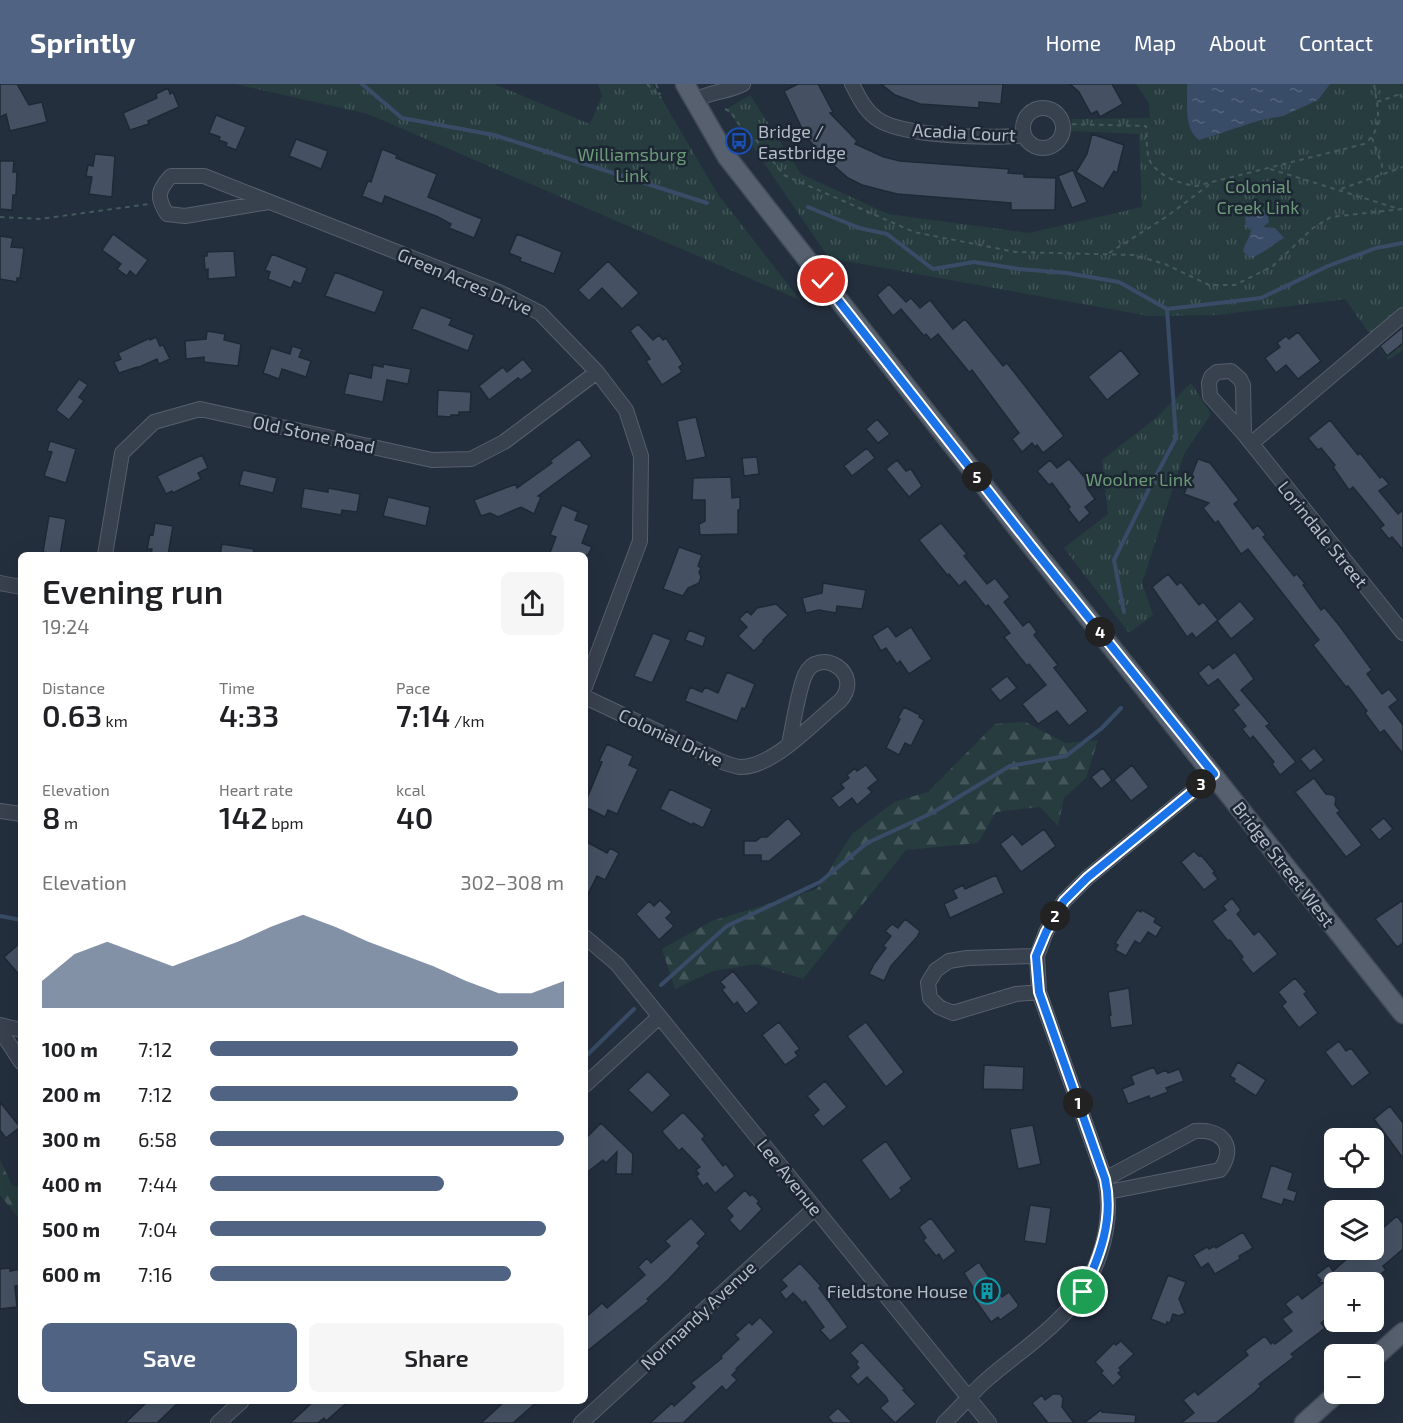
<!DOCTYPE html>
<meta charset="utf-8">
<style>
:root{--surface:#fff;--page:#f6f6f6;--text:#202124;--muted:#757577;--accent:#506383}
body{margin:0;font-family:"Exo 2",sans-serif;background:var(--page);color:var(--text);height:100vh;display:flex;flex-direction:column;font-size:22px;white-space:nowrap}
*{box-sizing:border-box;margin:0}
p{font-size:20px;color:var(--muted)}
.icon{flex:none;width:33px;height:33px;fill:none;stroke:currentColor;stroke-width:2;stroke-linecap:round;stroke-linejoin:round}
.map{position:relative;flex:1;overflow:hidden}
.sheet{position:absolute;left:18px;top:468px;width:570px;height:852px;display:flex;flex-direction:column;background:var(--surface);border-radius:9px;box-shadow:0 6px 24px #0002}
.sheet>*{flex:none}
.tools{position:absolute;left:1324px;top:1044px;display:grid;gap:12px}
.tools a{display:grid;place-items:center;width:60px;height:60px;border-radius:9px;background:var(--surface);box-shadow:0 6px 24px #0002;font-size:30px}
.pin{position:absolute;display:grid;place-items:center;width:51px;height:51px;color:#fff;margin:-26px;border:3px solid #fff;border-radius:50%;box-shadow:0 2px 6px #0007}
.km{position:absolute;width:30px;height:30px;margin:-15px;border-radius:50%;background:#222;color:#fff;font-size:16px;line-height:30px;text-align:center}
.round{display:grid;place-items:center;flex:none;width:63px;height:63px;border-radius:9px;background:var(--page)}
.summary{display:flex;align-items:center;justify-content:space-between;height:102px;padding:0 24px}
h1{font-size:33px;font-weight:600;line-height:45px}
.stats{display:grid;grid-template-columns:repeat(3,1fr);gap:9px;height:102px;padding:6px 24px}
.stats div{display:grid;align-content:center}
.stats b{font-size:30px;font-weight:600}
.stats small{font-size:16px;font-weight:400}
.stats p{font-size:16px}
.chart{height:168px;padding:12px 24px}
.chart p{display:flex;justify-content:space-between}
.chart svg{width:100%;height:108px;margin-top:6px;fill:var(--accent);opacity:.7}
.cta{display:flex;gap:12px;margin-top:auto;padding:12px 24px}
.cta a{flex:1;height:69px;border-radius:9px;background:var(--accent);color:#fff;font-size:24px;font-weight:600;line-height:69px;text-align:center}
.cta a+a{background:var(--page);color:var(--text)}
ul{padding:0 24px;list-style:none;font-size:20px}
li{display:grid;grid-template-columns:96px 72px 1fr;align-items:center;height:45px}
li i{height:15px;border-radius:8px;background:var(--accent)}
header{display:flex;align-items:center;gap:36px;box-sizing:border-box;height:84px;padding:0 30px;background:var(--accent);color:#fff}
header strong{font-size:28px}
nav{display:flex;gap:33px;margin-inline-start:auto;font-size:21px}
.map>svg:first-child{display:block}
</style>
<header>
<strong>Sprintly</strong>
<nav><a>Home</a><a>Map</a><a>About</a><a>Contact</a></nav>
</header>
<div class="map">
<svg width="1403" height="1339" viewBox="0 0 1403 1339">
<defs>
<pattern id="forest-firs" width="22" height="20" patternUnits="userSpaceOnUse" patternTransform="scale(1.5)"><rect width="22" height="20" fill="#263c3f"/><path d="M5 1l3.5 6h-7zM16 11l3.5 6h-7z" fill="#435659"/></pattern>
<pattern id="park-tufts" width="24" height="20" patternUnits="userSpaceOnUse" patternTransform="scale(1.5)"><rect width="24" height="20" fill="#263c3f"/><path d="M3 7l-1-3M5 7V3M7 7l1-3M15 17l-1-3M17 17v-4M19 17l1-3" fill="none" stroke="#435659"/></pattern>
<pattern id="water-ripples" width="26" height="14" patternUnits="userSpaceOnUse" patternTransform="scale(1.5)"><rect width="26" height="14" fill="#394c67"/><path d="M2 4q2-2 4 0t4 0M15 11q2-2 4 0t4 0" fill="none" stroke="#53647b"/></pattern>
</defs>
<rect width="100%" height="100%" fill="#242f3e"/>
<path fill="url(#forest-firs)" d="M1025 638 1066 659 1098 656 1086 694 1064 714 1058 742 1040 723 996 728 978 759 906 766 803 895 756 880 713 887 675 905 662 865 712 837 817 805 852 750 894 718 928 708 995 640Z
M0 1076 12 1101 21 1104V1137L0 1111Z"/>
<path fill="url(#park-tufts)" d="M235 0H494L590 40 602 12 598 0H653L717 109 800 216 368 30Z
M1136 0H1401V3L1403 2V266L1388 276 1345 215 1217 231 1149 232 829 174 727 25 750 11 801 90 888 130 1029 149 1142 123 1139 50 1070 47 1072 35 1150 34 1149 19Z
M1191 299 1211 330 1184 370 1142 499 1153 531 1129 549 1064 464 1108 430 1102 376 1156 334Z"/>
<path fill="url(#water-ripples)" d="M1187 0H1330L1318 16 1283 32 1261 36 1199 56C1183 44 1188 19 1187 0Z
M1267 126 1269 138 1263 143 1275 144 1284 154C1271 161 1263 171 1249 174L1243 167C1245 158 1251 153 1251 144L1246 143 1245 133Z"/>
<g fill="none" stroke-linecap="round" stroke-linejoin="round">
<path stroke="#394c67" stroke-width="4" d="M362 0 402 34 494 51 707 119
M808 123 859 144 887 150 933 185 974 178 1019 185 1067 189 1119 198 1167 225 1261 214 1328 182 1376 164 1403 159
M1124 528 1114 476 1151 401 1176 354 1167 225
M0 832 21 836
M661 901 727 842 820 798 867 759 932 729 1010 682 1066 672 1102 644 1121 624
M585 973 634 925"/>
</g>
<path fill="#455162" stroke="#1f2835" stroke-width="1.5" d="M0 0H17L29 21 42 18 47 38 10 47 6 30 0 33Z
M798 0H818L833 28 830 29 857 57 855 60 884 73 900 77 1009 85 1008 89 1024 90V93L1056 94 1055 126H1011V119L897 110 862 101 848 94 825 74 806 53 784 7Z
M881 0H1003L1001 20 979 18V24L920 20 895 11Z
M1070 0H1112L1123 20 1100 33 1097 27 1091 30 1079 8Z
M168 4 170 10 173 8 179 23 148 37 149 40 130 46 123 29 157 14 156 10Z
M216 31 246 43 236 66 226 62 227 59 219 56 220 53 209 49Z
M1092 50 1124 61 1117 89 1114 87 1103 105 1076 88 1087 70Z
M296 55 328 67 321 85 289 72Z
M382 65 397 71 396 74 437 90 428 113 482 135 474 154 449 144 451 140 438 133 385 112 382 120 362 112 368 97 371 98Z
M95 70 115 72 112 113 89 110 92 93 86 92 88 81 93 82Z
M0 77H14L13 88H17L16 111H13L12 126 0 125Z
M1073 86 1087 118 1072 124 1058 92Z
M113 150 148 176 136 192 130 187 127 192 117 185 121 180 102 166Z
M517 150 562 168 554 190 520 177 521 174 509 169Z
M0 152 13 154 11 163 24 164 20 194H17V198L0 195Z
M234 167 236 193 208 195V185L205 186 204 172H207V168Z
M272 170 307 184 301 200 294 197 291 204 268 195 270 188 265 186Z
M608 177 639 209 622 225 602 204 589 217 578 206Z
M335 188 384 207 375 229 325 212Z
M889 200 906 218 911 214 920 224 930 216 953 245 965 235 1003 282 1007 279 1064 352 1043 369 1037 361 1035 363 1032 359 1022 368 1012 355 1019 349 972 286 969 288 938 250 931 256 926 250 924 252 901 225 893 232 882 218 877 211Z
M421 223 452 235 449 241 474 251 468 267 412 245Z
M638 240 653 256 659 251 663 256 666 254 683 280 679 283 682 288 662 301 646 277 650 275 630 247Z
M1403 243V259L1387 272 1380 262Z
M207 247 225 250 224 256 241 260 238 282 204 278V273L186 275 185 257 206 255Z
M1298 248 1321 277 1298 295 1286 281 1276 289 1265 274 1280 263 1277 259 1286 252 1289 255Z
M156 253 160 262 163 261 170 275 159 280 157 275 137 284V283L119 289 114 278 121 275 118 269 150 254V256Z
M292 262 302 265 299 273 311 277 306 293 282 285 279 295 263 289 271 264 290 270Z
M1121 266 1140 290 1107 316 1088 293Z
M523 275 533 287 521 296 518 294 489 316 479 302 503 283 507 288Z
M383 280 411 285 408 300 387 296 383 318 344 310 349 289 371 294 373 281 383 283Z
M79 295 88 301 79 313 84 317 69 336 56 326Z
M438 306 471 308 470 328H459V331H451V333L437 332Z
M696 333 706 373 686 377 677 337Z
M877 335 890 350 878 359 866 345Z
M1330 336 1358 371 1360 369 1380 394 1382 392 1389 400 1379 407 1398 430 1403 426V466L1392 453 1389 455 1380 444 1384 441 1353 403 1349 406 1333 383 1335 381 1321 364 1318 366 1308 354Z
M579 355 592 372 538 412 541 413 534 430 521 423 498 433 490 429 481 432 474 416 516 400 517 404 552 379 550 377Z
M50 357 76 365 66 399 44 392 52 368 47 367Z
M867 364 875 374 852 392 844 382Z
M202 371 208 384 198 389 201 395 173 409 172 407 166 410 157 392Z
M757 373 759 390 744 392 742 374Z
M1069 375 1091 401 1087 404 1095 415 1085 423 1090 429 1079 439 1068 425 1070 423 1052 399 1049 401 1037 387 1050 376 1057 384Z
M1198 375 1210 379 1239 416 1234 420 1253 445 1258 441 1266 451 1263 453 1282 477 1294 492 1297 490 1305 500 1303 501 1321 526 1324 523 1339 541 1372 586 1367 590 1382 610 1389 605 1398 616 1389 623 1403 641V670L1384 646 1380 649 1365 629 1367 627 1348 602 1346 603 1313 561 1319 556 1248 465 1241 470 1218 437 1215 439 1203 424 1209 419 1184 410Z
M897 376 906 387 911 385 922 402 909 413 886 385Z
M243 386 277 394 273 409 239 401Z
M731 393 732 414 740 413V426H738V450L700 451 699 440 705 437V416H692L693 394Z
M304 404 328 408V404L360 410 357 428 342 426 341 431 301 424Z
M388 413 430 423 426 442 383 432Z
M562 421 578 428 575 436 589 441 582 459 592 463 588 471H549L556 453 550 451Z
M49 432 66 435 60 471 43 468Z
M155 439 173 442 168 471H151L152 465H147L150 450 153 451Z
M941 439 967 470 964 472 987 500 995 494 1010 513 1004 518 1023 542 1029 537 1037 548 1034 551 1058 581 1054 584 1088 627 1069 642 1057 627 1038 640 1022 620 1046 601 1029 580 1027 582 1004 553 1010 549 988 521 986 523 965 497 959 502 949 490 948 492 919 456Z
M222 460 254 465 253 471H220Z
M679 463 702 471 698 482 701 484 699 488 701 493 699 499 688 504 683 512 663 505Z
M1168 490 1177 501 1181 498 1199 521 1203 518 1205 520 1218 536 1196 554 1192 549 1187 553 1152 503Z
M823 499 866 506 862 525 837 522 836 529 819 526 806 529 802 514 822 509Z
M1240 517 1255 535 1231 555 1217 537Z
M776 520 788 531 763 556 764 557 754 567 738 552 747 543 739 535 747 527 751 531 757 524Z
M888 542 896 553 911 543 932 575 909 590 900 577 897 580 886 564 881 567 872 552Z
M689 546 706 553 703 563 685 556Z
M653 549 671 556 652 599 634 592Z
M1235 568 1254 595 1241 606 1270 640 1266 642 1296 678 1280 691 1272 680 1274 678 1253 652 1250 655 1242 645 1246 642 1233 626 1239 621 1218 595 1208 602 1198 589 1209 580 1213 585Z
M727 588 755 600 745 625 742 624 737 637 685 617 690 603 702 608 705 603 718 609Z
M1007 592 1017 604 1000 617 990 605Z
M904 623 920 631 919 633 924 636 911 662 905 659 899 671 886 664 900 635 898 634Z
M607 660 633 672 629 681 638 685 617 730 608 726 605 733 585 723V719L602 678 599 677Z
M1314 664 1324 676 1310 687 1300 675Z
M866 681 878 696 868 704 872 708 857 721 852 714 839 724 831 714 844 704 841 700 849 694 847 691 855 684 857 687Z
M1132 681 1149 703 1131 717 1114 696Z
M1103 684 1112 696 1101 705 1091 693Z
M1314 694 1326 710 1333 711 1336 714 1335 721 1340 727 1337 729 1362 761 1346 773 1295 708Z
M670 705 712 725 703 744 693 739 692 741 660 725Z
M788 734 802 750 769 777H761V771H744V757H756L761 753H767Z
M1384 734 1393 745 1379 756 1370 745Z
M1044 745 1056 762 1021 788 1000 760 1013 750 1022 761Z
M585 757 607 769 610 764 619 769 605 796 597 792 585 816Z
M1194 767 1199 772 1201 771 1215 788 1213 789 1218 795 1204 806 1181 778Z
M996 791 1004 809 950 834 944 820 957 814 953 806 963 801 965 805Z
M1232 814 1241 826 1237 830 1254 851 1259 847 1278 870 1253 890 1241 875 1243 873 1230 856 1228 857 1212 837 1226 826 1223 822Z
M660 816 672 828 666 834 674 842 659 856 636 830 649 817 654 822Z
M1403 816V859L1397 863 1375 835Z
M1137 826 1141 828 1142 826 1156 834 1154 838 1162 843 1156 853 1148 848 1140 860 1135 857 1126 872 1115 866 1118 861 1115 859Z
M905 835 920 847 917 853 891 882 884 897 869 890 874 880 886 864 883 862 891 852 885 847 892 840 898 844Z
M21 858V893L4 873Z
M733 887 759 919 746 930 737 918 734 921 722 906 725 903 720 898Z
M1295 894 1307 908 1304 910 1318 929 1299 944 1282 922 1286 918 1278 908Z
M1129 904 1133 941 1111 944 1109 931H1111L1108 908Z
M779 938 800 965 795 968 798 972 785 981 762 951Z
M866 938 904 988 886 1003 847 952Z
M1339 957 1346 967 1351 964 1370 989 1352 1003 1325 968Z
M1238 978 1266 996 1256 1012 1234 998 1235 995 1230 992Z
M984 981 1024 983 1023 1006 983 1005Z
M1154 983 1157 990 1166 986 1168 989 1179 985 1184 997 1166 1004 1168 1008 1150 1015 1149 1012 1128 1020 1122 1005 1134 1000 1131 992Z
M648 987 671 1011 652 1029 628 1006Z
M825 997 847 1023 823 1043 813 1031 819 1026 807 1012Z
M0 1018 20 1043 6 1054 0 1046Z
M1390 1022 1403 1039V1074L1374 1035Z
M683 1028 705 1052 702 1055 723 1082 726 1080 735 1092 715 1109 707 1099 703 1102 696 1092 699 1090 696 1086 700 1083 682 1064 679 1067 664 1050 662 1047Z
M601 1039 633 1070 632 1090H616L617 1068 606 1079 603 1076 585 1090V1055Z
M1033 1041 1041 1080 1018 1085 1010 1045Z
M886 1057 912 1095 900 1104 902 1107 890 1116 861 1076Z
M1271 1081 1293 1089 1288 1105 1297 1108 1294 1118 1284 1115 1282 1121 1261 1114Z
M745 1106 750 1112 752 1110 759 1117 757 1119 762 1125 740 1148 729 1136 733 1132 726 1124Z
M1030 1121 1051 1124 1046 1160 1024 1157Z
M1397 1132 1403 1140V1165L1383 1182 1386 1186 1371 1198H1335V1228L1321 1239 1325 1244 1320 1248 1291 1270 1294 1273 1259 1300 1261 1302 1255 1308 1216 1339H1181L1194 1329 1183 1316 1195 1307 1198 1311 1248 1271 1245 1267 1265 1252 1271 1260 1273 1258 1275 1260 1292 1247 1282 1235 1292 1228 1285 1220 1298 1210 1302 1215 1323 1199 1318 1198 1321 1196 1316 1191 1329 1181 1333 1187 1357 1166H1374V1163L1383 1156 1377 1149Z
M691 1134 706 1150 697 1159 700 1162 669 1195 647 1215 649 1217 585 1269V1234L602 1219 607 1224 645 1191 638 1183 647 1174 651 1179 670 1162 665 1157Z
M931 1134 956 1167 943 1177 939 1170 936 1172 923 1156 926 1154 919 1143Z
M1243 1148 1253 1164 1239 1172 1240 1175 1215 1190 1208 1179 1201 1184 1193 1171 1207 1163 1209 1165 1215 1162 1216 1164Z
M979 1178 1002 1213 1009 1208 1018 1220V1223L1000 1236 998 1233 991 1238 973 1213 977 1210 964 1189Z
M800 1179 821 1202 819 1204 848 1243 830 1257 820 1246 824 1243 805 1217 803 1219 793 1209 786 1216 780 1208 787 1202 781 1196Z
M10 1184V1187L21 1185V1201L15 1202 17 1223 0 1225V1185Z
M1168 1191 1186 1198 1179 1215 1185 1229 1179 1232 1173 1230 1170 1239 1167 1238 1166 1241 1151 1235Z
M760 1233 774 1248 736 1285 737 1286 732 1291 737 1296 726 1307 722 1302 683 1339H650L672 1319 674 1322 695 1303 691 1299 722 1274 721 1272 739 1255 735 1251 749 1238 752 1241Z
M1121 1257 1134 1270 1119 1284 1121 1286 1118 1289 1122 1293 1113 1302 1101 1289 1103 1287 1095 1278 1114 1259 1116 1261Z
M862 1258 905 1305 903 1306 916 1320 895 1339 880 1324 888 1317 886 1313 867 1293 858 1301 850 1292 859 1284 856 1280 858 1278 850 1269Z
M1053 1310H1060L1063 1314 1062 1323 1074 1339H1048L1032 1319 1042 1311 1045 1316Z
M148 1317H180L157 1339H125Z
M314 1317H349L326 1337 324 1334 318 1339H290Z
M505 1317H538L513 1339H481Z
M838 1324 853 1339H833L828 1333Z
M1101 1326 1102 1328 1136 1331 1135 1339H1084Z"/>
<g fill="none" stroke-linecap="round" stroke-linejoin="round">
<g stroke="#565f6c" stroke-width="16">
<path id="minor" d="M852 0C859 13 864 25 876 34 900 53 994 55 1024 51
M695 17C711 6 727 9 743 0
M1023 44a20 20 0 1 1 40 0a20 20 0 1 1-40 0Z
M269 118 185 132 167 130C156 113 158 106 171 92H204L501 209 540 229 597 288 626 326 641 372 640 457 585 603
M1244 350 1243 301 1240 295 1231 287 1217 288 1211 293 1209 299 1210 312 1244 350 1403 549
M1252 359 1403 231
M105 471 122 369 154 338 200 325 432 376 471 375 504 358 597 288
M0 499 21 503
M585 613 718 676C725 679 733 682 740 683 773 684 815 637 840 617 865 589 819 561 805 591 798 607 793 642 789 660
M0 727 21 730
M585 853 617 880 989 1339
M1037 872 967 874 949 877 936 886 928 899 930 914 939 923 953 929 1016 910 1039 908
M0 941 21 946
M0 946 21 978
M585 1001 659 933
M1105 1095 1195 1047C1222 1045 1237 1062 1220 1086L1108 1108
M218 1339 242 1317
M581 1339 815 1124
M944 1339C958 1326 969 1312 983 1299 1006 1278 1034 1260 1057 1237 1095 1202 1116 1145 1105 1095L1039 908 1037 872 1046 848 1064 817 1087 794 1214 690"/>
</g>
<g stroke="#414a57" stroke-width="21">
<path id="major" d="M685 0 727 73 1032 463 1403 930
M1374 1274 1403 1248
M1304 1339 1336 1310"/>
</g>
<path stroke="#44595c" stroke-width="2" stroke-dasharray="4.5 4.5" stroke-linecap="butt" d="M647 0 661 14
M656 0 660 11
M1400 10 1403 16
M1377 18 1403 9
M725 25 731 28 746 51 756 56 784 91 914 148 1015 168 1133 171 1165 180 1209 201H1235L1273 182 1313 144 1331 133 1403 125
M1063 40 1146 42C1147 52 1146 68 1150 77 1158 92 1180 100 1196 102L1364 60C1385 45 1377 22 1374 0
M1372 54 1382 81 1381 91
M1270 85 1396 124
M1341 105 1403 83
M0 133 40 135 149 120
M1109 169 1166 133 1210 100"/>
<use href="#minor" stroke="#38414e" stroke-width="14"/>
<use href="#major" stroke="#56606e" stroke-width="18"/>
</g>
<g fill="none" stroke-linecap="round" stroke-linejoin="round">
<g stroke="#fff" stroke-width="12">
<path id="route" d="M823 197 1032 463 1214 690 1087 794 1064 817 1046 848 1036 872 1039 908 1105 1095C1114 1135 1100 1172 1083 1208"/>
</g>
<use href="#route" stroke="#1a73e8" stroke-width="8"/>
</g>
<defs>
<g id="bus-ring" transform="scale(1.35)"><circle r="9.5" fill="#1d2633" stroke="#1a4fb4" stroke-width="1.5"/><path d="M-5-6H5V4H4V6H2V4H-2V6H-4V4H-5ZM-3.5-4V0h7V-4ZM-3.5 1.2v1.5H-2V1.2ZM2 1.2v1.5H3.5V1.2Z" fill="#1a4fb4"/></g>
<g id="building-ring" transform="scale(1.35)"><circle r="9.5" fill="#1d2633" stroke="#0f9aa8" stroke-width="1.5"/><path d="M-4-6H4V6H1V3H-1V6H-4ZM-2.5-4.3h1.7v1.8h-1.7ZM.8-4.3h1.7v1.8H.8ZM-2.5-1h1.7V.8h-1.7ZM.8-1h1.7V.8H.8Z" fill="#0f9aa8"/></g>
</defs>
<g fill-rule="evenodd">
<use href="#bus-ring" x="739" y="57"/>
<use href="#building-ring" x="987" y="1207"/>
</g>
<g text-anchor="middle" dominant-baseline="central" stroke-width="5" stroke-linejoin="round" paint-order="stroke">
<g font-size="18" fill="#b4bcc9" stroke="#1d2633" text-anchor="start">
<text x="758" y="47">Bridge /<tspan x="758" dy="21">Eastbridge</tspan></text>
<text x="968" y="1207" text-anchor="end">Fieldstone House</text>
</g>
<g font-size="18" fill="#b4bcc9" stroke="#1d2633">
<text transform="translate(964 48) rotate(3)">Acadia Court</text>
<text transform="translate(465 197) rotate(23)">Green Acres Drive</text>
<text transform="translate(314 350) rotate(12)">Old Stone Road</text>
<text transform="translate(1323 450) rotate(51)">Lorindale Street</text>
<text transform="translate(671 653) rotate(25)">Colonial Drive</text>
<text transform="translate(1284 780) rotate(52)">Bridge Street West</text>
<text transform="translate(790 1093) rotate(51)">Lee Avenue</text>
<text transform="translate(698 1231) rotate(-43)">Normandy Avenue</text>
</g>
<g font-size="18" fill="#6b9a76" stroke="#1d2633">
<text x="632" y="70">Williamsburg<tspan x="632" dy="21">Link</tspan></text>
<text x="1258" y="102">Colonial<tspan x="1258" dy="21">Creek Link</tspan></text>
<text x="1139" y="395">Woolner Link</text>
</g>
</g>
</svg>
<div class="tools">
<a><svg class="icon" aria-label="locate" viewBox="0 0 24 24"><circle cx="12" cy="12" r="6"/><path d="M12 2v4M12 18v4M2 12h4M18 12h4"/></svg></a>
<a><svg class="icon" aria-label="layers" viewBox="0 0 24 24"><path d="M12 4l9 5-9 5-9-5zM3 14l9 5 9-5"/></svg></a>
<a>+</a>
<a>−</a>
</div>
<div class="pin" style="left:1083px;top:1208px;background:#1e9e55"><svg class="icon" aria-label="arrive" viewBox="0 0 24 24"><path d="M6 21V4h12l-3 4 3 4H6"/></svg></div>
<div class="pin" style="left:823px;top:197px;background:#d93025"><svg class="icon" aria-label="check" viewBox="0 0 24 24"><path d="M5 12l5 5 9-10"/></svg></div>
<b class="km" style="left:1078px;top:1019px">1</b>
<b class="km" style="left:1055px;top:832px">2</b>
<b class="km" style="left:1201px;top:700px">3</b>
<b class="km" style="left:1100px;top:548px">4</b>
<b class="km" style="left:977px;top:393px">5</b>
<section class="sheet">
<div class="summary"><div><h1>Evening run</h1><p>19:24</p></div><a class="round"><svg class="icon" aria-label="share" viewBox="0 0 24 24"><path d="M12 15V3M7 8l5-5 5 5M5 13v7h14v-7"/></svg></a></div>
<div class="stats">
<div><p>Distance</p><b>0.63<small> km</small></b></div>
<div><p>Time</p><b>4:33</b></div>
<div><p>Pace</p><b>7:14<small> /km</small></b></div>
</div>
<div class="stats">
<div><p>Elevation</p><b>8<small> m</small></b></div>
<div><p>Heart rate</p><b>142<small> bpm</small></b></div>
<div><p>kcal</p><b>40</b></div>
</div>
<div class="chart"><p><span>Elevation</span>302–308 m</p>
<svg viewBox="0 0 160 44" preserveAspectRatio="none"><path d="M0 44V33L10 22L20 17L30 22L40 27L50 22L60 17L70 11L80 6L90 11L100 17L110 22L120 27L130 33L140 38L150 38L160 33V44z"/></svg>
</div>
<ul>
<li><b>100 m</b>7:12<i style="width:87%"></i></li>
<li><b>200 m</b>7:12<i style="width:87%"></i></li>
<li><b>300 m</b>6:58<i style="width:100%"></i></li>
<li><b>400 m</b>7:44<i style="width:66%"></i></li>
<li><b>500 m</b>7:04<i style="width:95%"></i></li>
<li><b>600 m</b>7:16<i style="width:85%"></i></li>
</ul>
<div class="cta"><a>Save</a><a>Share</a></div>
</section>
</div>
